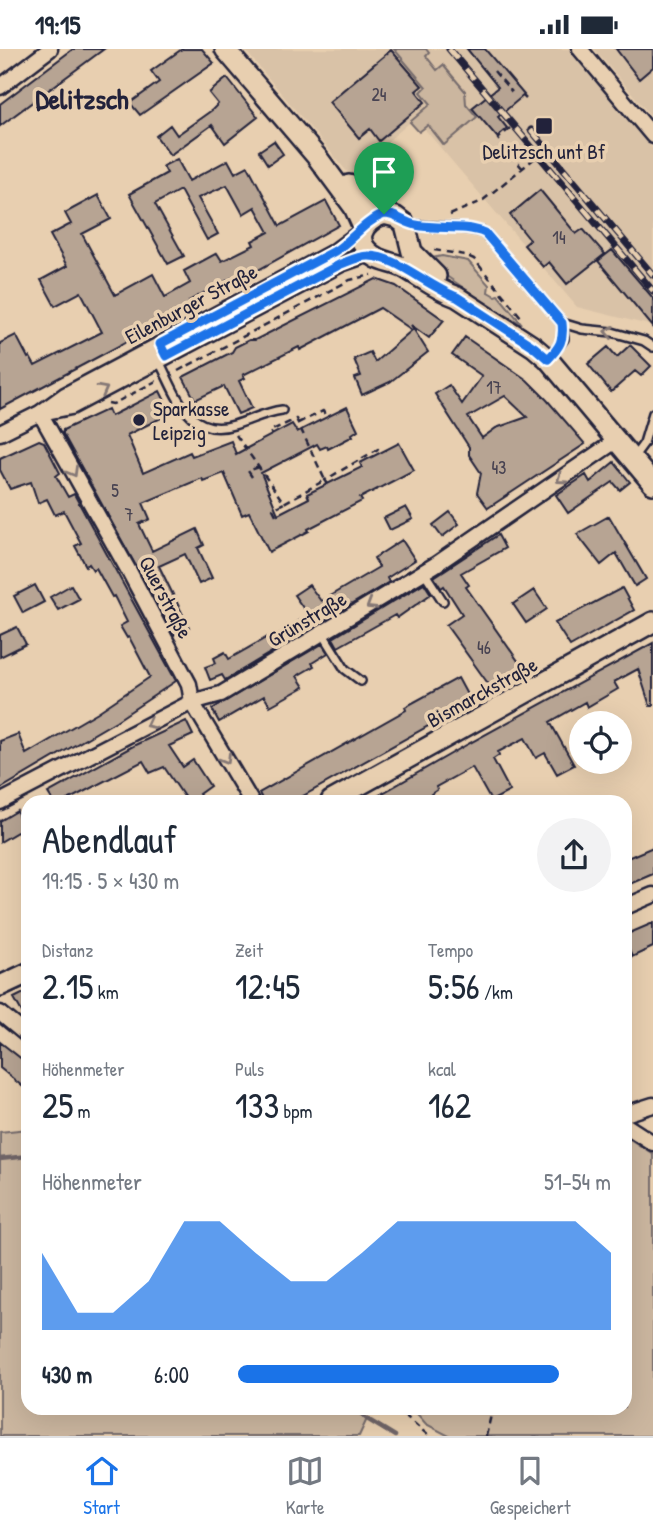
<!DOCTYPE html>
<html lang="de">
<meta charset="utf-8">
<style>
:root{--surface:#fff;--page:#f2f2f3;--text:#1f2937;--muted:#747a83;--line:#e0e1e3;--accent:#1a73e8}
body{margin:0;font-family:"Patrick Hand",sans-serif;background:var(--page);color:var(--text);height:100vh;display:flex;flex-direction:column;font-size:26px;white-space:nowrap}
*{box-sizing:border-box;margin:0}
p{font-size:23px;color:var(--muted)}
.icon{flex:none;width:38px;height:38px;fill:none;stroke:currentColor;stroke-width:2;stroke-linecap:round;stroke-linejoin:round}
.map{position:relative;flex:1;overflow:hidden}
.drawer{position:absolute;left:21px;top:746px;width:611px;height:620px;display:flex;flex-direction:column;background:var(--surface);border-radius:21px;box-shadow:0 7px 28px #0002}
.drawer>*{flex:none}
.controls{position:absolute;left:569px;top:662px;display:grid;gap:14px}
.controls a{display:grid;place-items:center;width:63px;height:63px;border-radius:50%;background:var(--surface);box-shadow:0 7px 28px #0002;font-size:35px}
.pin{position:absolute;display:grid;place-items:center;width:60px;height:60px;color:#fff;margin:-72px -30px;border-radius:50% 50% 50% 0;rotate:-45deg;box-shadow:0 0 7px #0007}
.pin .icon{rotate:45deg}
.round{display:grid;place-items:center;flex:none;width:74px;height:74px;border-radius:37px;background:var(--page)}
.summary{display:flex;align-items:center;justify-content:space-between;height:119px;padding:0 21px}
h1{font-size:38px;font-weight:600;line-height:52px}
.stats{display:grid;grid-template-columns:repeat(3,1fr);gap:10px;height:119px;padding:7px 21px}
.stats div{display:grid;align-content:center}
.stats b{font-size:35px;font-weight:600}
.stats small{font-size:19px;font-weight:400}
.stats p{font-size:19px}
.chart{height:196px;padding:14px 21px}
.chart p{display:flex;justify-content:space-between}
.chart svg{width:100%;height:126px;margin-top:7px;fill:var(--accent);opacity:.7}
ul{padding:0 21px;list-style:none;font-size:23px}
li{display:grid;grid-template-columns:112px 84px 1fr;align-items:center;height:52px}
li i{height:18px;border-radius:9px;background:var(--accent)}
.status{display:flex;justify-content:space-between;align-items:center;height:49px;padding:0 35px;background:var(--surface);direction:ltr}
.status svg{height:19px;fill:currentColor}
.menu{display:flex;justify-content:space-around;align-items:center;height:98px;border-top:2px solid var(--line);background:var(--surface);font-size:19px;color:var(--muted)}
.menu a{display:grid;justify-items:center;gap:4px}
.menu .active{color:var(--accent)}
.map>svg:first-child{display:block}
</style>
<div class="status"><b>19:15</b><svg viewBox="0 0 49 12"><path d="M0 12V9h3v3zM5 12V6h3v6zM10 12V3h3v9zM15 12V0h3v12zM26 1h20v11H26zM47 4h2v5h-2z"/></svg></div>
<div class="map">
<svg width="653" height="1387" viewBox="0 0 653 1387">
<rect width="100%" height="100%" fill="#e8cfb0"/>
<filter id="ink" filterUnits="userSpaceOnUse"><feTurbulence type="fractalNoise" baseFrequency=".0143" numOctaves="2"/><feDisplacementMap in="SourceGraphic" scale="14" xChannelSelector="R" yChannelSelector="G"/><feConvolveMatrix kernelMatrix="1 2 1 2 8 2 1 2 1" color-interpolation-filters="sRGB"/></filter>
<g filter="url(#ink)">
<path fill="#d9c2a7" d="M244 0H569L653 100V277L577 258 415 69 388 92 391 103 355 132Z
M594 0H653V70L636 49Z"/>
<path fill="#cbb69f" stroke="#766c6d" stroke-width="2" d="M394 0H426L429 4 426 7 437 21 443 16 465 42 466 55 477 68 444 96 428 76 419 83 410 73 431 55 421 43 426 38Z
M442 207 468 212 489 236 488 243 495 247 498 246 522 275 494 260 429 215 432 209Z
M28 1080V1358H357L367 1370 359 1387H0V1083Z
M625 1087 653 1105V1387H449L426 1375 411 1358H625Z"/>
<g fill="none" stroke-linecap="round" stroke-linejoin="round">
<path stroke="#6f6568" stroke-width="4.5" d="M0 1110 28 1107
M354 1358 367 1370 395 1387"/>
</g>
<path fill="#b7a493" stroke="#22223b" stroke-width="2" fill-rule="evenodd" d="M73 0H104L0 77V55Z
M182 0H202L214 14 140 66 130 54 159 33 151 22Z
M467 0H485L524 46 498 68 507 79 497 88 472 59 498 38Z
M616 0H653V18L639 30Z
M391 1 422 37 416 42 425 53 379 92 370 80 359 89 329 53Z
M227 29 258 68 225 94 212 76 170 106 156 87 170 76 177 86 212 61 218 55 209 44Z
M274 92 283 105 268 116 259 102Z
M177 110 189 132 228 111 235 124 248 117 280 177 326 152 339 176 242 230 239 225 189 252 192 258 0 360V294L16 286 28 309 30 308 35 317 102 283 81 243 55 257 41 231 67 217 50 186 71 175 65 164 98 146 111 170 82 185 115 246 153 225 165 248 190 234 184 222 217 204 222 212 254 196 252 192 269 183 255 158 243 165 227 136 198 149 218 185 207 191 180 141 155 155 184 207 168 215 129 145 167 124 163 117Z
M540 141 576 185 583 180 605 205 567 235 549 213 543 218 524 196 530 191 510 166Z
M612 201 653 249V278L598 212Z
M376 230 396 237 444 271 429 289 411 276 428 303 390 333 362 346 355 329 361 327 354 310 370 303 375 313 412 281 380 259 300 301 299 298 243 326 245 329 239 332 252 359 238 365 224 337 195 351 183 328 232 303 235 298 249 291H255Z
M465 288 527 331 547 351 585 395 488 459 477 444 481 424 469 406V398L435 345 449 336 462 355 482 327 452 306ZM505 347 527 368 496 379 482 389 468 368Z
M630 296 651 317 641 327 635 322 611 343 588 315 608 298 617 308Z
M160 342 171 364 127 386 143 424 190 403 192 407 231 392 236 405 292 375 297 383 347 358 358 381 352 385 353 387 328 400 327 397 320 400 317 395 261 424 278 465 309 449 307 445 362 418 360 414 399 394 414 421 360 449 362 452 308 480 309 482 269 503 249 463 242 466 224 424 203 432 202 429 143 454 150 470 139 475 152 502 197 480 204 496 198 499 212 529 199 535 185 505 159 517 189 578 174 586 63 385V381L108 360 111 367Z
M39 391 44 393 60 424 56 427 68 448 74 445 176 632 116 672 0 740V692L18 685 26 705 98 663 150 628 129 588 127 589 120 577 127 573 114 547 112 548 96 519 93 521 89 515 86 517 75 497 81 494 64 462 55 466 47 450 38 454 31 433 10 440 0 421V409Z
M614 413 630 433 620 441 613 433 568 464 556 446 586 426 590 433Z
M406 458 413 470 390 481 384 469Z
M450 463 459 475 442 488 433 476Z
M609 467 646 530 635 537 616 504 601 516 577 485Z
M498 486 505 499 461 524 469 536 466 538 523 619 492 640 446 576 462 565 444 537 441 539 434 528Z
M402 491 415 511 387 529 389 533 225 631 222 626 210 631 205 618 216 614 214 609 225 603 229 610 271 586 273 589 308 566 294 546 309 536 321 552 379 518 374 509Z
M424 534 431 545 397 569 395 566 338 598 333 589Z
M35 536 44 553 23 564 14 547Z
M71 536 79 550 58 561 50 548Z
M622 539 634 561 570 597 555 574Z
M534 541 547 560 526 574 513 555Z
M17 578 26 595 0 608V586Z
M653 594V657H650L638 620 614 633 618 640 587 658 585 653 550 673 574 716 557 725 545 704 536 709 525 689 498 703 499 706 493 710 510 742 491 752 472 718 436 738 437 741 431 745 435 752H369L468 695Z
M322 595 328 604 312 614 314 617 297 627 304 638 270 657 264 647 219 673 212 660Z
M458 629 471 653 294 752H263L259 744 406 661 405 658Z
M186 672 193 686 169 697 183 718 193 711 210 737 199 745 204 752H187L164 718 150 724 143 712 66 752H53L48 744 135 696Z
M17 762 22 780 0 793V772Z
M653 798V825L625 837V810Z
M653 874V898L632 908 625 892V886Z
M28 942V974L14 949Z
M0 993 28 1015V1042L0 1019Z"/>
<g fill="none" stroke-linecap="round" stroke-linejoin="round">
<g stroke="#22223b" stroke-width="12">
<path id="lane" d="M407 175C431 179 465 176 485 184L562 274 582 280 612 283 644 292 653 298
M549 310 564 290 562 274
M159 312C176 344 188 390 234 376 251 371 265 363 282 361
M633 409 644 394 653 364
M424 523 443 552
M323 585 345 620 361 632"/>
</g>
<g stroke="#22223b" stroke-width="19">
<path id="street" d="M580 0 653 87
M0 38 50 0
M40 364 130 524 189 635 192 653 251 752
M41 364 71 358 341 215 364 207H374
M0 384 40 364 65 346 335 202 362 182
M0 753 192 653 221 645 435 516 617 391
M625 858 653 846
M0 964 28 987
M625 1065 653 1056
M625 1076 653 1094"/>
</g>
<g stroke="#22223b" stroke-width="24">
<path id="secondary" d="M225 0 317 108 354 158 363 178
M349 136 373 159 384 165 396 168 405 175 412 203 436 227
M384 165C361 173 351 194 377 209 385 213 394 214 403 218 421 228 437 241 457 248L534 298 548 310 653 435
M331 752 653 573
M0 937 28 924"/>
</g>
<path stroke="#22223b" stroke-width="2.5" stroke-dasharray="7 5" stroke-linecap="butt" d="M494 22 512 43
M523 47 526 50
M510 79 498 90 523 120
M370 115H378L391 120
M450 166 482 152 535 109
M434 201 465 206 474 210 521 268
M178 322 350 231 372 226
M108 354 113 355 156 332
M298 374 323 362 326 368
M236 386 284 454 325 431 296 370 270 382 272 386
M252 428 248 422 259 418
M328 435 325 431 378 400 380 404
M276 466 273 460 284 454
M395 1358 429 1387
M486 1387 493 1358"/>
<use href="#lane" stroke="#e8cfb0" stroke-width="7"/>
<use href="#street" stroke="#e8cfb0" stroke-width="14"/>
<use href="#secondary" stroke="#e8cfb0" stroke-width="19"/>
<g stroke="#22223b" stroke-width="7">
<path id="rail" d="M449 0 653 242
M531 81 653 226"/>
</g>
<use href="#rail" stroke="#e8cfb0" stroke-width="4.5" stroke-dasharray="13" stroke-linecap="butt"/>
</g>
<defs><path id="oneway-chevron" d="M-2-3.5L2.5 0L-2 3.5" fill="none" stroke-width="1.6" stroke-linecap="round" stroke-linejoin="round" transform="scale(1.75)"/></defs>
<g stroke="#857876">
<use href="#oneway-chevron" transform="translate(609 283) rotate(-171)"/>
<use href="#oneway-chevron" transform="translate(103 341) rotate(-28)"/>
<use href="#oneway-chevron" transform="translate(73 423) rotate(60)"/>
<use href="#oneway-chevron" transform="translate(561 430) rotate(145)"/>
<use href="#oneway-chevron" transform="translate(371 556) rotate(148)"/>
<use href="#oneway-chevron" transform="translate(150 675) rotate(153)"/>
<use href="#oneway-chevron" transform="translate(226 710) rotate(59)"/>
</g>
</g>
<g fill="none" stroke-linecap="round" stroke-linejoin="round" filter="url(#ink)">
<g stroke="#fff" stroke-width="14">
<path id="route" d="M384 165C397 165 404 174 416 176 439 181 464 175 485 184L562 274C564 291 560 298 548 310L534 298 457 248C430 239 395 206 368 207 359 207 349 212 341 215L166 307 160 295 335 202C352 191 365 172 384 165Z"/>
</g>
<use href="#route" stroke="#1a73e8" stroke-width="9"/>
</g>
<g fill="#22223b" stroke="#e8cfb0" stroke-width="2.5">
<rect x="535" y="68" width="18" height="18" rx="3.5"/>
<circle cx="139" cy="371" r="7"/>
</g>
<g text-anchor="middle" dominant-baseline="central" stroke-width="7" stroke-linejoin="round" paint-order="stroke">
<g font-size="18" fill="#474251">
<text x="379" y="45">24</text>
<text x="559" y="188">14</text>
<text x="494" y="338">17</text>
<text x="499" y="418">43</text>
<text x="115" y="441">5</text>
<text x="129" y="465">7</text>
<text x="484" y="598">46</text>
</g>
<g font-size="21" fill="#22223b" stroke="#e8cfb0">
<text x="544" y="102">Delitzsch unt Bf</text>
<text x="153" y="359" text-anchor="start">Sparkasse<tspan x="153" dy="24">Leipzig</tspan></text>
</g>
<g font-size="21" fill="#22223b" stroke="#e8cfb0">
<text transform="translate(191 255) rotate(-28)">Eilenburger Straße</text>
<text transform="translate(166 548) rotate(62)">Querstraße</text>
<text transform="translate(307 570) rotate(-31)">Grünstraße</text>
<text transform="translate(482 643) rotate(-29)">Bismarckstraße</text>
</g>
<g font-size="28" font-weight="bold" fill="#22223b" stroke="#e8cfb0">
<text x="82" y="50">Delitzsch</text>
</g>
</g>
</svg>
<div class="controls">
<a><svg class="icon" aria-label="locate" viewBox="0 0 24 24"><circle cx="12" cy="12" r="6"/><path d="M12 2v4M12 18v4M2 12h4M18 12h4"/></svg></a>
</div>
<div class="pin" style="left:384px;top:165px;background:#1e9e55"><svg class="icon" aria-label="arrive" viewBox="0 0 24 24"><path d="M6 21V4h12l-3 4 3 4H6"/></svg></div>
<section class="drawer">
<div class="summary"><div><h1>Abendlauf</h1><p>19:15 · 5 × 430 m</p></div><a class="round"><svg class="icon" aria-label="share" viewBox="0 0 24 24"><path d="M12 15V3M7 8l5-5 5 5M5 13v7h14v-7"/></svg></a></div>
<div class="stats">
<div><p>Distanz</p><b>2.15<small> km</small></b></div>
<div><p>Zeit</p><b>12:45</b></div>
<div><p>Tempo</p><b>5:56<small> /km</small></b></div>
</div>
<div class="stats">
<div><p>Höhenmeter</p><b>25<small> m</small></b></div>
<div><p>Puls</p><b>133<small> bpm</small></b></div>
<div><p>kcal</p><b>162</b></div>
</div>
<div class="chart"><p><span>Höhenmeter</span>51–54 m</p>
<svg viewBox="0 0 160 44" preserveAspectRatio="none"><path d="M0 44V17L10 38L20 38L30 27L40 6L50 6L60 17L70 27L80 27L90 17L100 6L110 6L120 6L130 6L140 6L150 6L160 17V44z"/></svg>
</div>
<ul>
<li><b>430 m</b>6:00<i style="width:86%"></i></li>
</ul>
</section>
</div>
<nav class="menu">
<a class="active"><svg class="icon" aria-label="home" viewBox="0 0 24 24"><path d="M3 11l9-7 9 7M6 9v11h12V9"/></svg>Start</a>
<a><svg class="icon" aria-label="map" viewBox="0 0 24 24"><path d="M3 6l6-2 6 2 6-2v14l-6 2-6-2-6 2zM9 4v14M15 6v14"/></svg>Karte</a>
<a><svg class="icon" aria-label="saved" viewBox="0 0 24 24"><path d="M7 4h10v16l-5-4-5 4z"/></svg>Gespeichert</a>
</nav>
